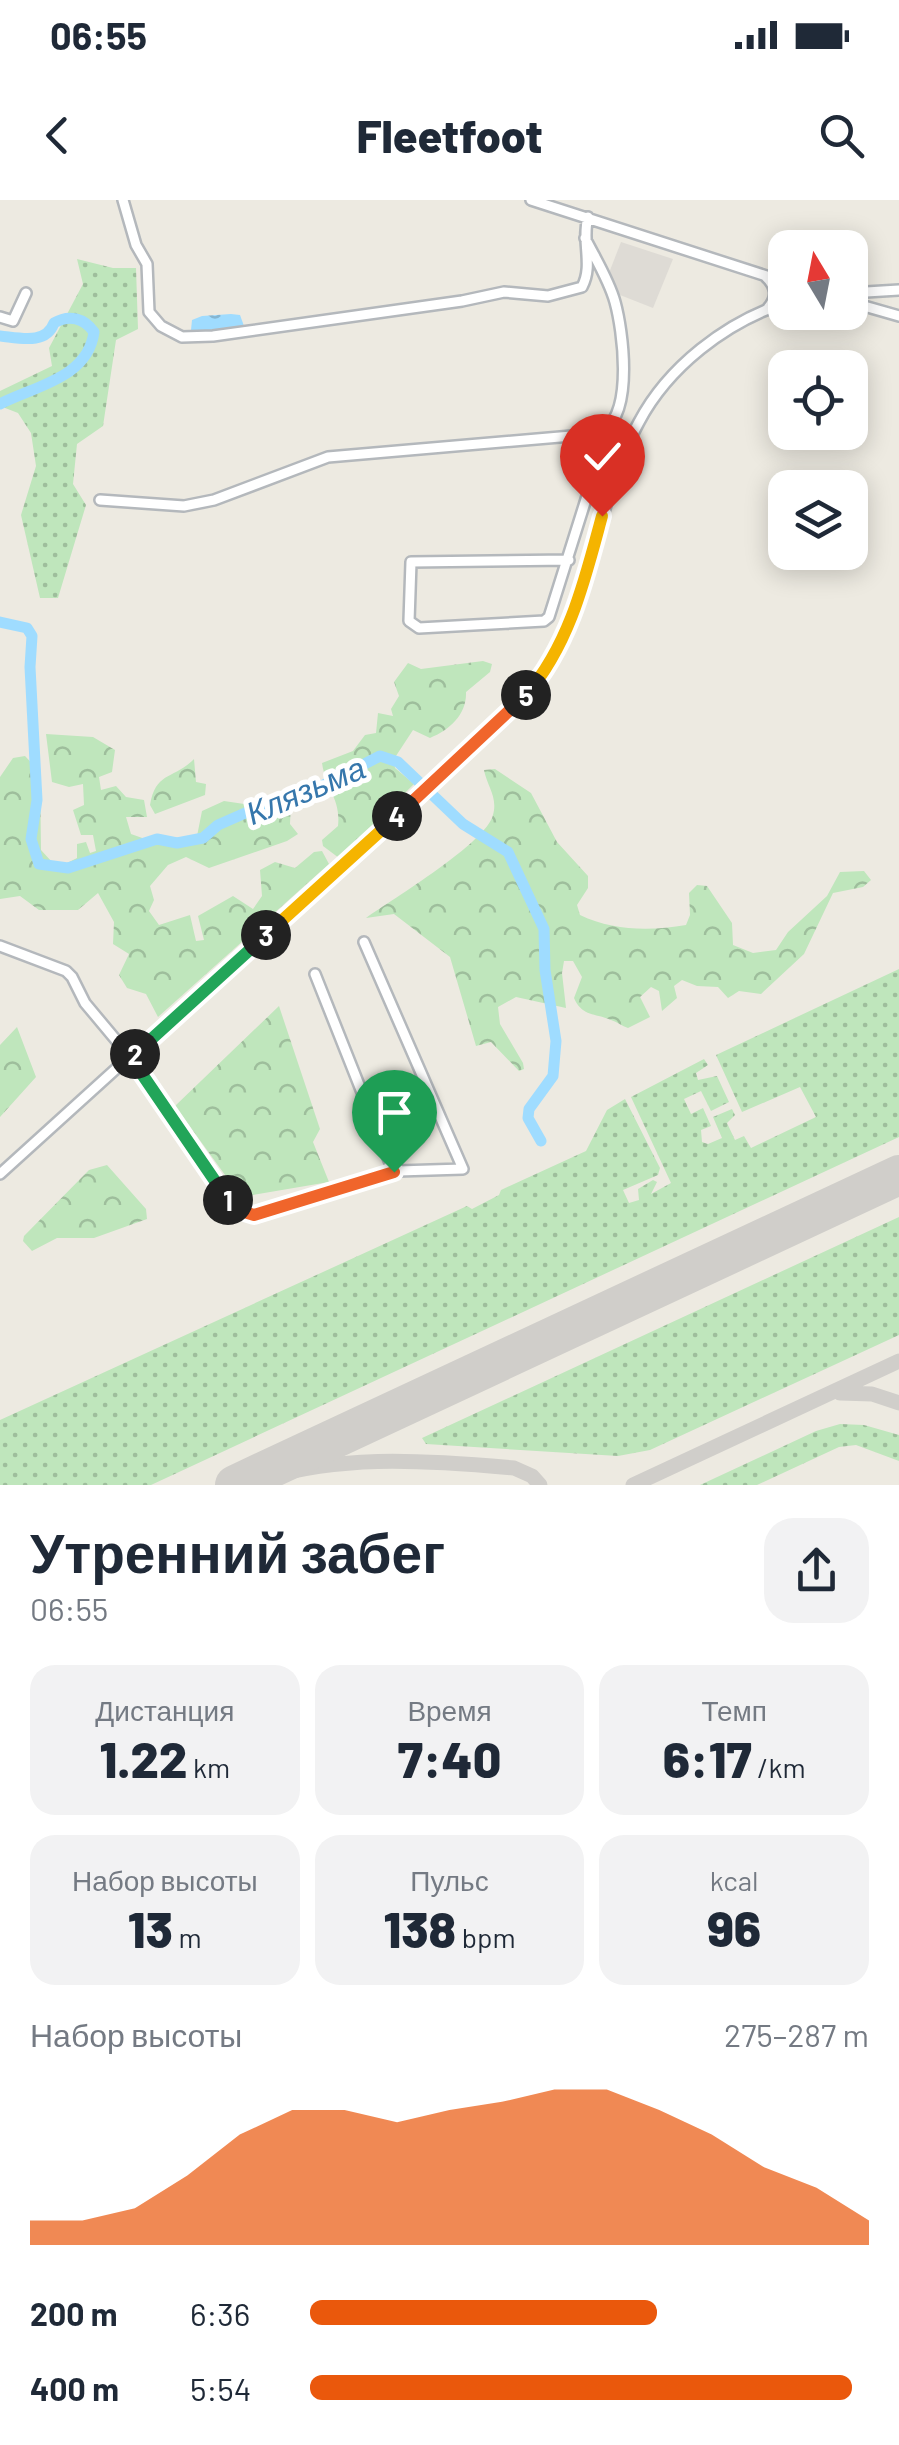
<!DOCTYPE html>
<html lang="ru">
<meta charset="utf-8">
<style>
:root{--surface:#fff;--page:#f2f2f3;--text:#1f2937;--muted:#747a83;--accent:#ea580c}
body{margin:0;font-family:Barlow,sans-serif;background:var(--page);color:var(--text);height:100vh;display:flex;flex-direction:column;font-size:38px;white-space:nowrap}
*{box-sizing:border-box;margin:0}
p{font-size:32px;color:var(--muted)}
.icon{flex:none;width:55px;height:55px;fill:none;stroke:currentColor;stroke-width:2;stroke-linecap:round;stroke-linejoin:round}
.map{position:relative;height:1285px;overflow:hidden}
.details{display:flex;flex-direction:column;background:var(--surface);flex:1}
.details>*{flex:none}
.needle{width:65px;rotate:350deg}
.controls{position:absolute;left:768px;top:30px;display:grid;gap:20px}
.controls a{display:grid;place-items:center;width:100px;height:100px;border-radius:20px;background:var(--surface);box-shadow:0 5px 25px #0003;font-size:50px}
.pin{position:absolute;display:grid;place-items:center;width:85px;height:85px;color:#fff;margin:-102px -42px;border-radius:50% 50% 50% 0;rotate:-45deg;box-shadow:0 0 10px #0007}
.pin .icon{rotate:45deg}
.km{position:absolute;width:50px;height:50px;margin:-25px;border-radius:50%;background:#222;color:#fff;font-size:28px;line-height:50px;text-align:center}
.round{display:grid;place-items:center;flex:none;width:105px;height:105px;border-radius:30px;background:var(--page)}
.headline{display:flex;align-items:center;justify-content:space-between;height:170px;padding:0 30px}
h1{font-size:55px;font-weight:800;line-height:75px}
.metrics{display:grid;grid-template-columns:repeat(3,1fr);gap:15px;height:170px;padding:10px 30px}
.metrics div{display:grid;align-content:center;border-radius:25px;background:var(--page);text-align:center}
.metrics b{font-size:50px;font-weight:800}
.metrics small{font-size:28px;font-weight:400}
.metrics p{font-size:28px}
.chart{height:280px;padding:20px 30px}
.chart p{display:flex;justify-content:space-between}
.chart svg{width:100%;height:180px;margin-top:10px;fill:var(--accent);opacity:.7}
ul{padding:0 30px;list-style:none;font-size:32px}
li{display:grid;grid-template-columns:160px 120px 1fr;align-items:center;height:75px}
li i{height:25px;border-radius:12px;background:var(--accent)}
.status{display:flex;justify-content:space-between;align-items:center;height:70px;padding:0 50px;background:var(--surface);direction:ltr}
.status svg{height:28px;fill:currentColor}
header{display:flex;justify-content:space-between;align-items:center;height:130px;padding:0 30px;background:var(--surface);font-size:45px;font-weight:800}
.map>svg:first-child{display:block}
</style>
<div class="status"><b>06:55</b><svg viewBox="0 0 49 12"><path d="M0 12V9h3v3zM5 12V6h3v6zM10 12V3h3v9zM15 12V0h3v12zM26 1h20v11H26zM47 4h2v5h-2z"/></svg></div>
<header><svg class="icon" aria-label="back" viewBox="0 0 24 24"><path d="M15 5l-7 7 7 7"/></svg>Fleetfoot<svg class="icon" aria-label="search" viewBox="0 0 24 24"><circle cx="10" cy="10" r="6"/><path d="M15 15l6 6"/></svg></header>
<div class="map">
<svg width="899" height="1285" viewBox="0 0 899 1285">
<defs>
<pattern id="grass-dots" width="8" height="8" patternUnits="userSpaceOnUse" patternTransform="scale(2.5)"><rect width="8" height="8" fill="#bfe6bc"/><path d="M2 2h.1M6 6h.1" fill="none" stroke="#9ebe9c" stroke-width="1.8" stroke-linecap="round"/></pattern>
<pattern id="forest-crowns" width="20" height="18" patternUnits="userSpaceOnUse" patternTransform="scale(2.5)"><rect width="20" height="18" fill="#bfe6bc"/><path d="M2 6a3 3 0 1 1 6 0M12 15a3 3 0 1 1 6 0" fill="none" stroke="#9ebe9c"/></pattern>
<pattern id="water-ripples" width="26" height="14" patternUnits="userSpaceOnUse" patternTransform="scale(2.5)"><rect width="26" height="14" fill="#9fdcff"/><path d="M2 4q2-2 4 0t4 0M15 11q2-2 4 0t4 0" fill="none" stroke="#85b6d2"/></pattern>
</defs>
<rect width="100%" height="100%" fill="#edeae1"/>
<path fill="#dedbd5" d="M621 42 673 59 653 108 620 95 609 73Z"/>
<path fill="url(#grass-dots)" d="M77 59 113 68H136L138 129 116 140 103 226 77 244 73 284 86 305 58 398H40L21 315 36 266 31 233 18 213 0 206V191L52 166 49 148 83 84Z
M899 769V937L151 1285H0V1220L467 1006 472 1009 499 995 501 990 586 951 607 910 625 899 660 968 658 975 623 990 629 1003 639 1000 638 989 653 980 657 982 651 994 671 983 631 897 704 859 708 865 696 873 698 880 717 876 729 902 711 911 701 891 684 899 691 914 703 908 711 926 701 930 702 942 708 944 722 938 713 917 732 909 735 915 727 923 735 940 744 936 751 948 816 917 800 887 742 912 716 855Z
M899 1017V1135L650 1250 618 1256 426 1244 422 1238Z
M840 1224 864 1225 899 1235V1261L856 1245 839 1247 757 1285H700L816 1231Z"/>
<path fill="url(#forest-crowns)" d="M483 461 492 464 490 472 466 492C467 514 450 530 430 538L413 530 394 559 395 568 414 584 339 658 323 646 322 640 338 626C341 599 326 590 322 563L353 551 365 535 376 533 378 513 393 516 391 509 399 496 394 482 408 463 421 469Z
M46 534 93 537 115 550 112 572 99 577 101 590 116 586 126 597 144 600 147 617H126L131 634 162 645 197 636 202 611 224 601 251 605 277 592 291 601 290 624 298 634 287 641 209 668 186 657 168 665 150 686 154 700 149 711 159 725 190 715 196 741 204 740 198 716 233 696 253 709 262 696 260 670 275 662 295 668 314 652 322 651 329 664 158 817 146 794 127 788 119 775 129 754 113 744 114 722 98 693 78 710H39L20 696 0 699V577L13 558 25 556 40 572 41 650 52 662 67 663 77 658V644L86 642 90 653 96 651 93 635H81L73 610 84 605 83 584 69 587 52 582Z
M194 559 196 582 206 584 205 595 155 614 150 605C156 571 173 580 194 559Z
M495 569 531 593 557 642 588 676V688L577 705 580 715C613 731 651 731 686 725L690 715 689 693 697 685 707 686 732 723 733 745 753 753 776 750 788 732 827 696 840 672 864 671 871 680 863 687 833 693 804 754 761 794 739 791 728 798 718 787 697 786 682 780 674 786 677 798 662 811 659 791 651 787 640 797 650 817 628 828C622 826 617 822 611 820 596 813 582 817 574 798L582 777 573 761H564L562 773 566 808 516 797 498 807 500 824 523 863 524 869 519 871 491 842 476 846 450 757 394 714 366 718C394 698 486 643 493 615 498 597 487 586 484 570Z
M279 806 320 929 313 942 329 982 241 997 175 906Z
M17 827 36 877 0 917V845Z
M107 965 146 1009 147 1019 94 1038H57L32 1051 23 1041 24 1036 89 970Z"/>
<path fill="url(#water-ripples)" d="M231 114 240 115 244 126 202 134 191 130 192 120 202 116Z"/>
<g fill="none" stroke-linecap="round" stroke-linejoin="round">
<path stroke="#9fdcff" stroke-width="11" d="M0 136C20 138 46 145 54 123 69 114 84 118 94 132 88 178 35 186 0 204
M0 422 27 428 32 436 30 467 37 600 31 639 39 664 68 668 157 639 177 643 203 638 218 625 277 599 302 595 318 588 380 556 398 562 463 624 508 652 544 729 545 770 556 841 553 876 529 909 528 918 541 941"/>
<path stroke="#d0ceca" stroke-width="15" d="M840 1193 872 1194 899 1203
M244 1285C331 1253 424 1260 514 1268L532 1276 540 1285
M633 1285 899 1161"/>
<path stroke="#d0ceca" stroke-width="40" d="M235 1285 899 975"/>
<g stroke="#b4b8bc" stroke-width="14">
<path id="minor" d="M123 0 136 45 147 64 149 112 161 126 182 137 213 136 462 101 504 92 548 96 582 87C594 65 581 41 588 17
M531 0 785 82
M765 76C776 86 778 97 768 108
M850 93 899 90
M850 102 899 116
M0 117 13 121 26 93
M100 300 184 306 214 300 328 257 583 235C589 234 600 233 605 229 633 209 623 131 615 102 609 80 595 58 585 38
M569 360 411 362 409 421 419 428 544 421 549 417 609 226
M0 746 66 771 72 777 85 803 131 858 220 990 238 1010 254 1015 398 971 463 969 364 742
M315 774 394 973
M0 974 514 508C536 483 556 456 569 425 584 390 591 352 603 315 613 283 623 251 639 222 668 167 726 122 785 103"/>
</g>
<use href="#minor" stroke="#fff" stroke-width="9"/>
</g>
<g fill="none" stroke-linecap="round" stroke-linejoin="round">
<g stroke="#fff" stroke-width="20">
<path id="split-1" d="M228 1000 238 1010 254 1015 394 972"/>
</g>
<g stroke="#fff" stroke-width="20">
<path id="split-2" d="M135 854 131 858 228 1000"/>
</g>
<g stroke="#fff" stroke-width="20">
<path id="split-3" d="M135 854 266 735"/>
</g>
<g stroke="#fff" stroke-width="20">
<path id="split-4" d="M266 735 397 616"/>
</g>
<g stroke="#fff" stroke-width="20">
<path id="split-5" d="M397 616 526 495"/>
</g>
<g stroke="#fff" stroke-width="20">
<path id="split-6" d="M526 495C570 444 585 379 602 316"/>
</g>
<use href="#split-1" stroke="#f0652b" stroke-width="12"/>
<use href="#split-2" stroke="#22a559" stroke-width="12"/>
<use href="#split-3" stroke="#22a559" stroke-width="12"/>
<use href="#split-4" stroke="#f5b400" stroke-width="12"/>
<use href="#split-5" stroke="#f0652b" stroke-width="12"/>
<use href="#split-6" stroke="#f5b400" stroke-width="12"/>
</g>
<g text-anchor="middle" dominant-baseline="central" stroke-width="10" stroke-linejoin="round" paint-order="stroke">
<g font-size="32" font-style="italic" fill="#3677ac" stroke="#fff">
<text transform="translate(305 589) rotate(-23)">Клязьма</text>
</g>
</g>
</svg>
<div class="controls">
<a><svg class="needle" viewBox="-14 -14 28 28"><path d="M0-13l5 13h-10z" fill="#e53935"/><path d="M0 13l5-13h-10z" fill="#747a83"/></svg></a>
<a><svg class="icon" aria-label="locate" viewBox="0 0 24 24"><circle cx="12" cy="12" r="6"/><path d="M12 2v4M12 18v4M2 12h4M18 12h4"/></svg></a>
<a><svg class="icon" aria-label="layers" viewBox="0 0 24 24"><path d="M12 4l9 5-9 5-9-5zM3 14l9 5 9-5"/></svg></a>
</div>
<div class="pin" style="left:394px;top:972px;background:#1e9e55"><svg class="icon" aria-label="arrive" viewBox="0 0 24 24"><path d="M6 21V4h12l-3 4 3 4H6"/></svg></div>
<div class="pin" style="left:602px;top:316px;background:#d93025"><svg class="icon" aria-label="check" viewBox="0 0 24 24"><path d="M5 12l5 5 9-10"/></svg></div>
<b class="km" style="left:228px;top:1000px">1</b>
<b class="km" style="left:135px;top:854px">2</b>
<b class="km" style="left:266px;top:735px">3</b>
<b class="km" style="left:397px;top:616px">4</b>
<b class="km" style="left:526px;top:495px">5</b>
</div>
<section class="details">
<div class="headline"><div><h1>Утренний забег</h1><p>06:55</p></div><a class="round"><svg class="icon" aria-label="share" viewBox="0 0 24 24"><path d="M12 15V3M7 8l5-5 5 5M5 13v7h14v-7"/></svg></a></div>
<div class="metrics">
<div><p>Дистанция</p><b>1.22<small> km</small></b></div>
<div><p>Время</p><b>7:40</b></div>
<div><p>Темп</p><b>6:17<small> /km</small></b></div>
</div>
<div class="metrics">
<div><p>Набор высоты</p><b>13<small> m</small></b></div>
<div><p>Пульс</p><b>138<small> bpm</small></b></div>
<div><p>kcal</p><b>96</b></div>
</div>
<div class="chart"><p><span>Набор высоты</span>275–287 m</p>
<svg viewBox="0 0 160 44" preserveAspectRatio="none"><path d="M0 44V38L10 38L20 35L30 27L40 17L50 11L60 11L70 14L80 11L90 9L100 6L110 6L120 11L130 17L140 25L150 30L160 38V44z"/></svg>
</div>
<ul>
<li><b>200 m</b>6:36<i style="width:62%"></i></li>
<li><b>400 m</b>5:54<i style="width:97%"></i></li>
</ul>
</section>
